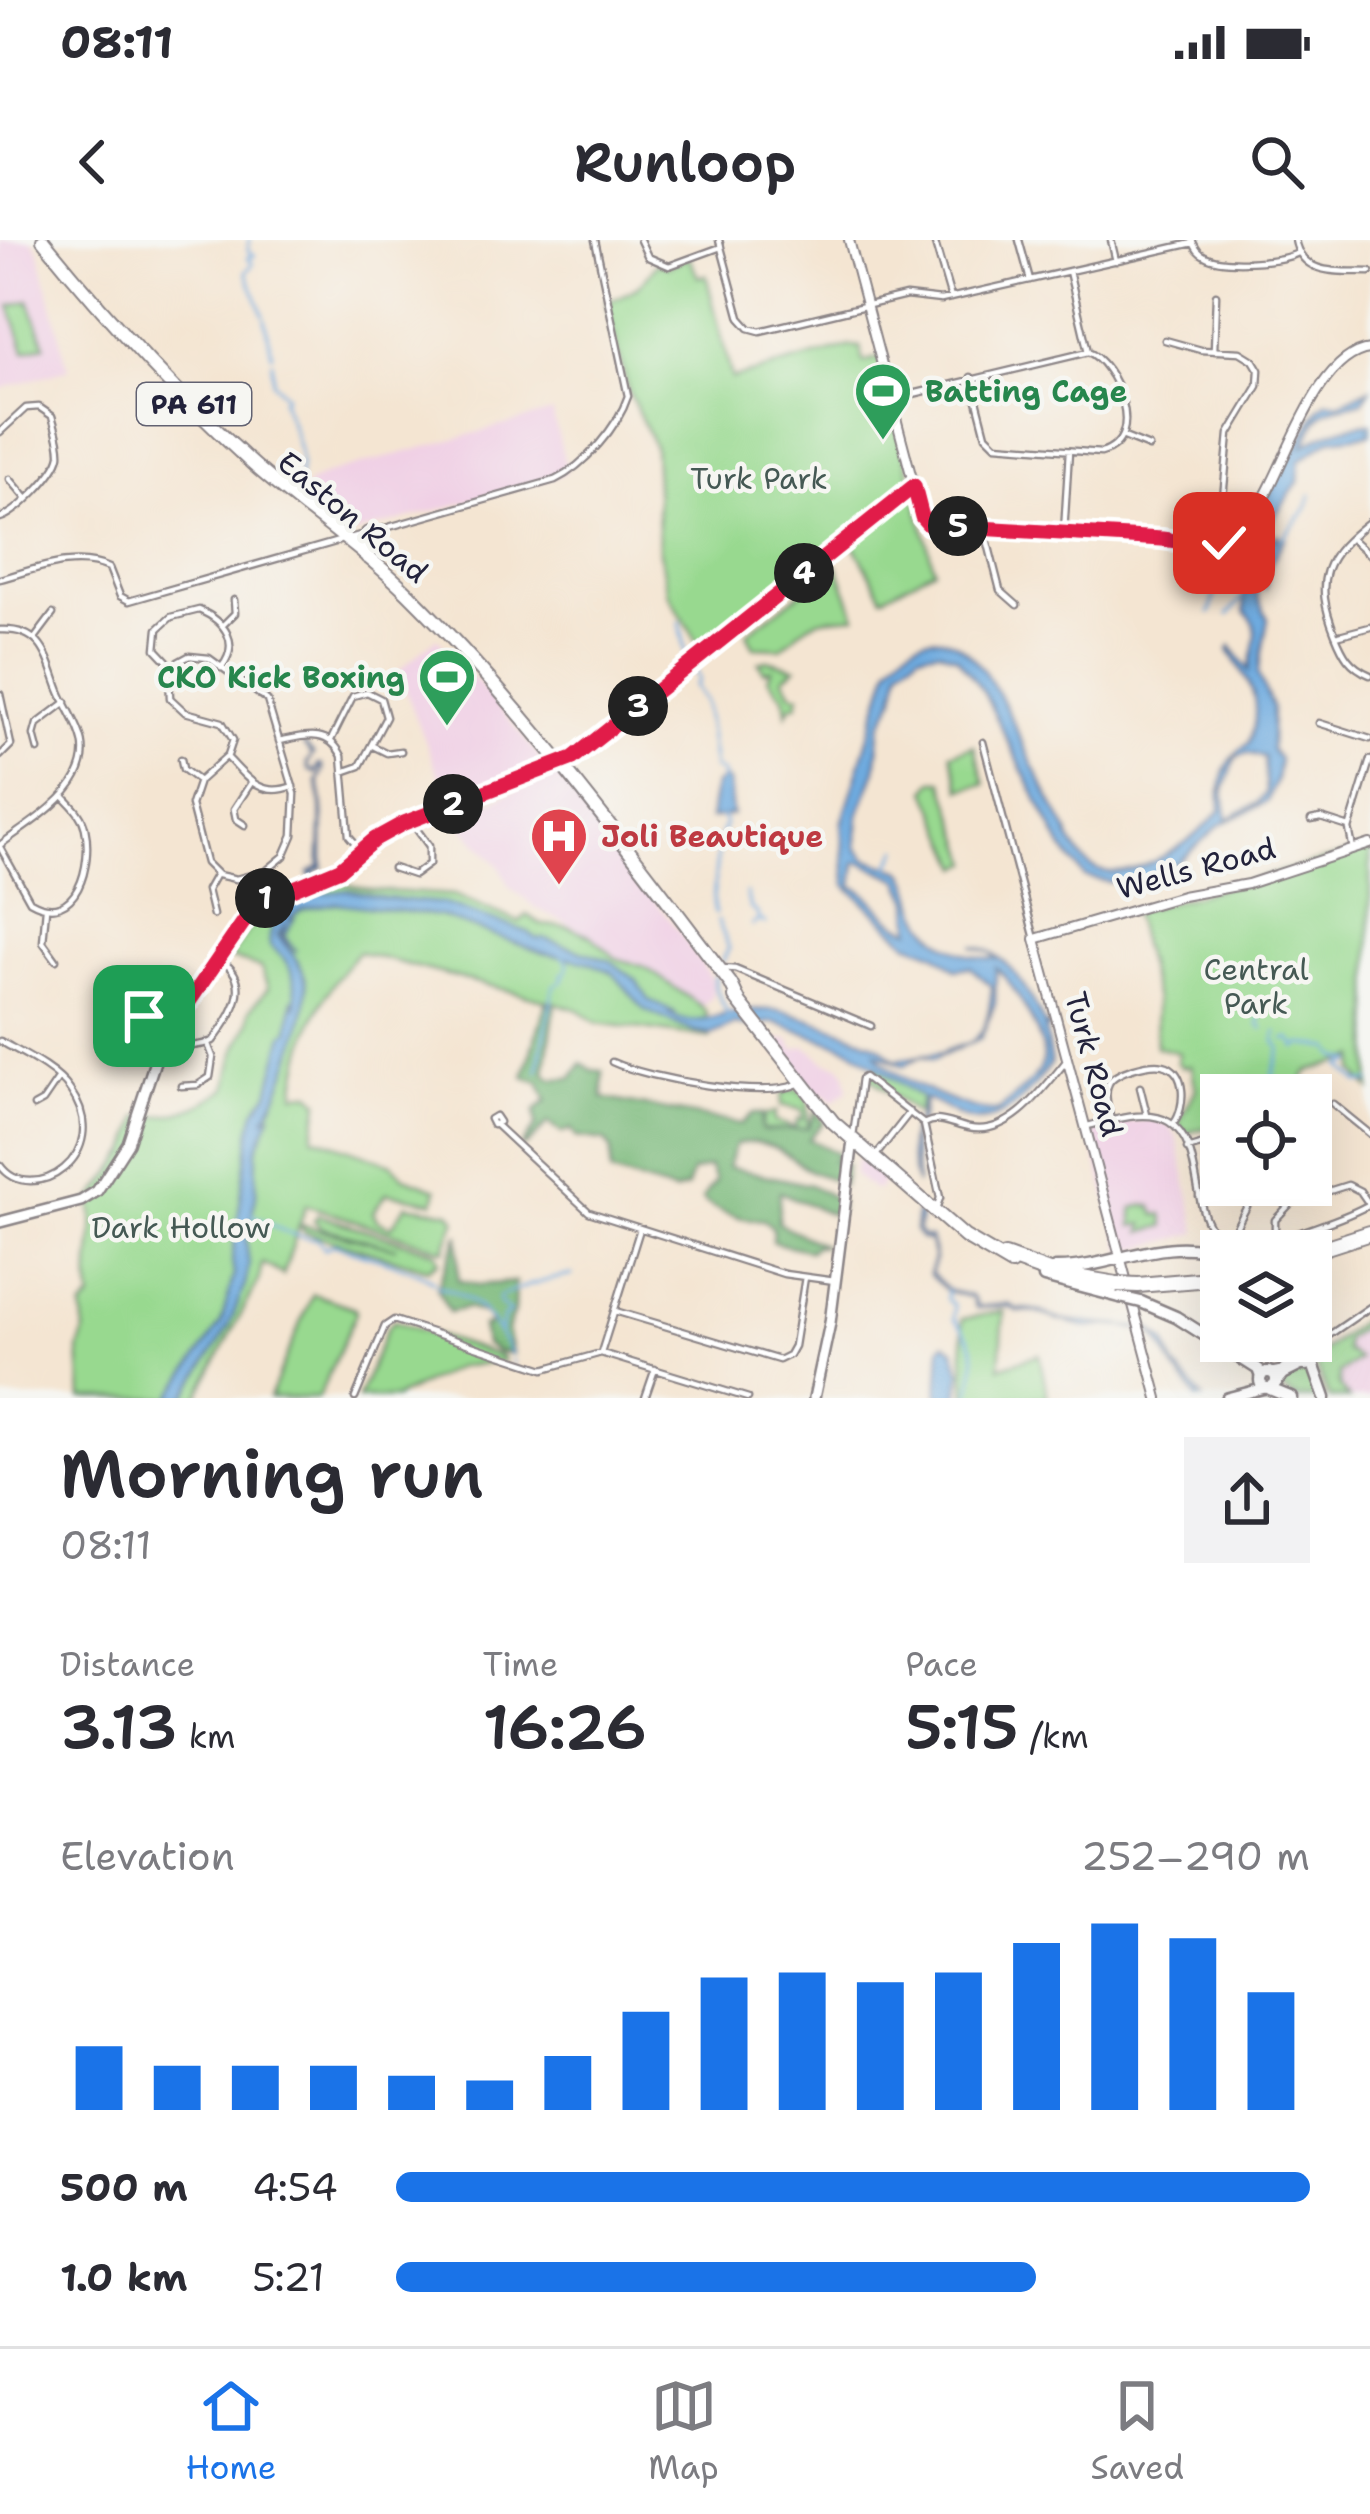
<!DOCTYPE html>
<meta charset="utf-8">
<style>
:root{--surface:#fff;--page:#f2f2f3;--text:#2b2b33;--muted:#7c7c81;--line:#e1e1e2;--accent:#1a73e8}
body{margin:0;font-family:"Shantell Sans",sans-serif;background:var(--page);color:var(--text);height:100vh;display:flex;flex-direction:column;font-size:45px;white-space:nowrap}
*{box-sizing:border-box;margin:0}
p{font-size:39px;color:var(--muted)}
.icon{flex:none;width:66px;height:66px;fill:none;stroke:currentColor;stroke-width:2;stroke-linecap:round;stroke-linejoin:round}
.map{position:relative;height:1158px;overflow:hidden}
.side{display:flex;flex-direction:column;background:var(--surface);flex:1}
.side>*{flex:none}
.fabs{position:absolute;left:1200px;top:834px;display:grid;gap:24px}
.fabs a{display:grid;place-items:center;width:132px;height:132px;border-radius:0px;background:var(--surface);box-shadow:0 12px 48px #0002;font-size:60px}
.pin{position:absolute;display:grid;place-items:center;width:102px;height:102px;color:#fff;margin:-51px;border-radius:24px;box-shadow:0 6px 18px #0006}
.km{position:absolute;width:60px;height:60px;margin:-30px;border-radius:50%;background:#222;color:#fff;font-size:33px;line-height:60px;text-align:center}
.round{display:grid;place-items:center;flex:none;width:126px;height:126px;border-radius:0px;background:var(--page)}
.summary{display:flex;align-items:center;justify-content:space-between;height:204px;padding:0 60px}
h1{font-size:66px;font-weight:600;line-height:90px}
.figures{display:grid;grid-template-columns:repeat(3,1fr);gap:18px;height:204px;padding:12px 60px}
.figures div{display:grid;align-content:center}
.figures b{font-size:60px;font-weight:600}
.figures small{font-size:33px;font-weight:400}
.figures p{font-size:33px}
.chart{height:336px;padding:24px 60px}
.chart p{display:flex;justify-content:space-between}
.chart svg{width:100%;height:216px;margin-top:12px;stroke:var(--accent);stroke-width:6}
ul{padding:0 60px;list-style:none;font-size:39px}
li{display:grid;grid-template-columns:192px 144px 1fr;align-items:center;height:90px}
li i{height:30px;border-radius:15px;background:var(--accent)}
.status{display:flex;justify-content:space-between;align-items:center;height:84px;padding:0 60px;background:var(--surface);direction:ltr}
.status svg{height:33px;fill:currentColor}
header{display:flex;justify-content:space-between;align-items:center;height:156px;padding:0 60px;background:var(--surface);font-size:54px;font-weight:600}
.menu{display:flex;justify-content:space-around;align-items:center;height:168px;border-top:3px solid var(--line);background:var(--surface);font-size:33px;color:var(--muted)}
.menu a{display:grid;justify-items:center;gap:6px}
.menu .on{color:var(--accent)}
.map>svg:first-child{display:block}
</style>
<div class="status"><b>08:11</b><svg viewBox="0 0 49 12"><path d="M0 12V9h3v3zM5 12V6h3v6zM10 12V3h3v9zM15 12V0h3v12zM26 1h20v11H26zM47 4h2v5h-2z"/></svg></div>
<header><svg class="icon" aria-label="back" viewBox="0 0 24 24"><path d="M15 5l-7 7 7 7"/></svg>Runloop<svg class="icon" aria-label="search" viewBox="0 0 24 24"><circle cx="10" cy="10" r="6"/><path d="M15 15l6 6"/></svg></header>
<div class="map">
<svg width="1370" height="1158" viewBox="0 0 1370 1158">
<rect width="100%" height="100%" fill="#f6f6f2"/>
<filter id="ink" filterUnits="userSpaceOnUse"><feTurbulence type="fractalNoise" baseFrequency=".00833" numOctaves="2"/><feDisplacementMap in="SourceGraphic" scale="24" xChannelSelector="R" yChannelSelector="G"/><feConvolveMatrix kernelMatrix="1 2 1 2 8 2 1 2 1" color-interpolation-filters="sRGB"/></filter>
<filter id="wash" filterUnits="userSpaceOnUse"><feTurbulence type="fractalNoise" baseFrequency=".004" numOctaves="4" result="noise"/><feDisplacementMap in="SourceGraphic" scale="48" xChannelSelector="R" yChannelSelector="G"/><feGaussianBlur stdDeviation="2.7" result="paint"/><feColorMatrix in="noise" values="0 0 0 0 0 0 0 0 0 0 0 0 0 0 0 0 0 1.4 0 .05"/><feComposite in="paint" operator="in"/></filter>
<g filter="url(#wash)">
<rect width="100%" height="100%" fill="#f4e5d2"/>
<path fill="#f0d0e5" d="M0 0H31L38 8 68 129 0 149Z
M552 172 567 231 558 236 350 295 301 254 310 243 327 234Z
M437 398 459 423 445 436 448 444 472 436 539 516V528L449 562 398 431Z
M558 535 692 709 711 739 713 757 701 766 645 727 616 719 593 696 536 668 510 647 501 628 457 581 458 577 507 554Z
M790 799 794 809 806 806 826 822 839 825 845 832 848 850 833 862 825 855 814 853 774 800Z
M1152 879 1170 886 1177 898 1198 993 1128 1011 1122 1010 1097 923 1092 889Z
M856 919 865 921 884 937 879 949 874 950 854 935Z
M1370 1073V1158H1329L1318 1112Z
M1237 1101H1295L1299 1109 1274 1132 1245 1116 1233 1106Z"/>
<path fill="#98d98f" stroke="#5d7e65" stroke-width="3" d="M689 17 698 37 706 35 732 139 851 106 860 107 864 122 880 117 934 329 883 357 850 298 704 413 668 353 659 308 654 206 628 150 606 61C631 54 642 46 657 23L669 26Z
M29 60 45 105 25 111 10 66Z
M837 326 856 376C809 379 815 378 781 408L754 407 747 393Z
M767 420 796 428 783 438 793 454 800 455 797 465H791L787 473 784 457 768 438 772 430 764 431 759 422Z
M974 506 985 544 961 549 951 513Z
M933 541H943L971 623 961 627 927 550Z
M1370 608V849L1354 831 1357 817 1307 832 1295 855H1221V884L1186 893 1178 884 1196 849 1191 826 1182 827 1177 822 1179 813 1156 807 1155 759 1133 672Z
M332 641 372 650 454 655 519 682 527 675 542 685 569 687 590 695 616 718 645 727 701 766 706 772 710 798 597 783 579 770 556 763 358 712C319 755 302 796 295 854L311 853 320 861 313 896 392 924 404 937 437 949 434 962 387 953 373 972 377 980 391 987 406 965 450 972 456 979 444 1010 306 965 283 1035 262 1023 259 1040 197 1158H82L79 1109 85 1091 82 1069 92 1058C84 1027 99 993 91 961L128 912 139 877C174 877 199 869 227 848L236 809 249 783 250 770 268 748 261 728 230 718C269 656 261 661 332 641Z
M877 826 921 857 917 874 869 837Z
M798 849 808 861V888L800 891 761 890 764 876 776 872 774 881 795 888 798 879 803 880 802 870 781 865 783 852Z
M1145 965 1152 966 1156 975 1163 974 1165 986 1142 992 1144 984 1133 986V968Z
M318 975 436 1012 439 1021 428 1029 304 992 301 985 396 1008 322 988 314 981Z
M313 1054 355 1068 356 1073 318 1158H269Z
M1004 1071 1000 1127 1039 1114 1048 1158H966L962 1079Z
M1363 1079 1365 1085 1345 1100V1110L1358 1119 1339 1133V1145L1349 1158H1329L1314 1119Z
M394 1081 502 1117 503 1121 458 1127 395 1158H358L387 1088Z
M1310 1126 1323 1158H1296L1277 1147Z"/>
<path fill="#7ab97a" stroke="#4e6e5a" stroke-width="3" d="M546 763 555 766 545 833 552 839 572 838 582 823 592 830 603 831V858L741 884 752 874H762L761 889 765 891 808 888 816 871 824 882 809 899 839 914 833 921 846 925 843 945C832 936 818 937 807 929 786 913 763 895 735 905L728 927 810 945 840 961V969L833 975 780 952 778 983 823 1005 814 1006 810 1011 776 1003 772 1001 773 988 764 980C744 980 716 973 702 959L715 941 709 927 692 932 687 947 674 952 611 933V909L605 901 576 897 572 889 562 893 548 883 528 905 522 907 536 885 535 871 547 861 539 842 524 837Z
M459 994 458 1040 478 1045 515 1042 514 1072 507 1090 512 1113 498 1112 485 1104 482 1086 491 1085 485 1074 467 1068 449 1072 437 1048Z"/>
<path fill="#6eaadf" stroke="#48668d" stroke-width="3" fill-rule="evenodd" d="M1370 148 1363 161C1320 173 1324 163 1304 206 1323 193 1345 185 1370 183V194L1331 199 1300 220 1298 242 1258 301 1250 351 1263 334 1274 296 1279 295 1278 301 1284 299 1269 327 1265 350 1264 337C1251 354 1260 362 1268 379L1258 434 1272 467 1271 509 1279 519 1276 541 1267 562 1220 585 1177 623 1134 640 1108 642 1085 637 1062 608 983 451 957 417 939 410 919 413 901 427 894 460 881 484 876 530 859 574 857 607 867 619 903 631C912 641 913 654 917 666 930 703 962 718 997 719L991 712 972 706C1008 710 1031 755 1045 786L1057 785 1045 789 1051 824C1030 852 999 895 959 876 947 870 938 863 925 859L922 877 912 899 917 945C912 927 904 903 914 886 920 875 921 871 922 858L849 808 773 782 748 786 735 784 711 795 694 792 645 770 612 732 588 722 543 713 440 676 336 663 301 670 289 679H294L284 696 297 712 281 697 286 683 277 695C288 708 302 724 306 741 312 768 280 854 266 877L271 875 257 909 256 956 246 1000 249 1025 245 1045 228 1088 185 1157 170 1158 221 1083 234 1035 232 1020 251 887 255 871 269 852 284 794 289 790 293 759 296 767C297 741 292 721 270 706 266 676 295 663 320 653L309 633 320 627C319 600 326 566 317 542L323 530 320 526 316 533 309 530C305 520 310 523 312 515L301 501 313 514 307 523 309 530 315 532 319 525 322 526 323 530 318 542C326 563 322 603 323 628L313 633 324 653 348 650 385 658 442 663 528 692 537 699 543 698 611 721 636 740 649 760 676 774H670C696 789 714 775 741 771 753 769 774 769 787 772 798 774 876 802 882 808 887 812 890 817 896 820L942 813C951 807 961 807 971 802 988 792 990 766 992 747L970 727 955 729 935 713 908 703 846 645 842 584 890 426C948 351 995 442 1017 491 1032 525 1050 559 1068 591 1069 603 1074 605 1080 615 1110 662 1198 601 1221 569 1219 541 1224 519 1249 503 1264 462 1251 445 1229 410L1231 406 1249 430C1253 407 1264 389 1245 372L1242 337 1252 316 1250 303 1244 298 1319 168 1327 161 1340 163ZM1247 513 1264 517 1266 553 1258 563 1227 579 1224 550 1236 517ZM860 622 900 640 910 661 911 690C883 681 876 655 853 646L856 623ZM996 728C1013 742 1047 800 1043 822 1040 836 1008 863 997 872 969 873 888 837 876 813L904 826 921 816 933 820 981 798 995 763Z
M724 539 729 543 732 575 710 579 715 545Z
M918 964 921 978 917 991 922 997 930 998 935 1019 930 1033 949 1051 972 1056 978 1067 1008 1064 1019 1070C1030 1067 1047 1073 1056 1080L1151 1089 1166 1103 1174 1125 1203 1158H1197C1190 1147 1179 1137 1172 1125 1164 1110 1163 1103 1150 1091 1138 1090 1124 1085 1112 1085 1102 1084 1093 1089 1083 1087 1064 1083 1037 1068 1019 1072L1008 1066 976 1068 972 1057 948 1052 929 1034 934 1020 930 1001 921 999 915 991Z
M945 1103 954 1109 961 1133 958 1158 938 1156 941 1106Z"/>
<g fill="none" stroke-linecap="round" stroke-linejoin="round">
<path stroke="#6eaadf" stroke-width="3" d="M249 0 248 11 255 15 248 18 253 24 246 32 264 75
M265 79 272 114
M272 121 273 142 286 155 282 160C289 180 297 196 300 217 302 231 295 242 300 256
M1280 301 1307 268 1311 255
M1222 340 1232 329
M1210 373 1215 354
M1228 375 1244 356
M680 382 687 420
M693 426 699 439 695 446 705 462 714 528 722 533 723 541
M889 627 899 609
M1218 627 1261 615
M1144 635 1164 637 1185 628
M746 653 750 668 757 673 759 680
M715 674C711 658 718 598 725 584L721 575
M718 681 729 708 722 722
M752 685 759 680 766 683
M715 736V747L729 777
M1261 771 1259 785 1263 789
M1285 800 1291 799 1297 808 1302 804 1331 808 1337 817 1353 822 1341 826 1359 843 1369 842
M538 831 554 745 563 741 562 734 566 733 568 723 562 714
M1277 855 1273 833 1281 809 1275 801 1277 792
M248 972C268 984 294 999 318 999L325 1008 335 1004C368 1018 405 1022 434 1042
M437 1046C475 1055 496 1082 511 1115
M947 1051V1060L954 1066V1079C983 1111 976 1119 969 1158
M500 1091 503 1078 510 1072 499 1063V1057C521 1047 550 1039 572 1035
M512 1121 513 1123"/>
</g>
</g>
<g filter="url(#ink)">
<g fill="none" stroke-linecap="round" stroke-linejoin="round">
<g stroke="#8b8486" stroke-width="9">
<path id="minor" d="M640 0 648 17 669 26 721 7
M719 0 740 78 749 88 760 91 906 56 941 60 1193 3
M934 0 951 58
M1019 0 1030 40
M1111 0 1116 21
M1192 0C1196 8 1197 12 1205 16 1223 26 1280 22 1298 13
M1295 0C1302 37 1340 31 1370 32
M1069 31 1088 112
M1165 100 1201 110 1240 112 1253 120 1259 130 1258 146 1229 194 1221 279 1232 297
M1214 111 1216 55
M892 159 1088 112C1113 121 1150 199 1101 213L996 205 986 195 971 137
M0 192 26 168 39 167 52 176C55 187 61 203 60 215 57 233 17 273 0 278
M1124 197 1149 207
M10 239 27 259
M1370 281C1324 317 1313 339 1335 394 1343 414 1349 426 1370 435
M984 287 1000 350 1017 365
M1064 293 1069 211
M350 298 555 240C584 226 618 187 628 156L595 0
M1352 299 1370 315
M0 339C34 330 75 312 109 328L120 356 129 361 339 301
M223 385 235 373 234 360
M0 390C43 388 47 417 59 449 71 480 95 501 77 536 62 565 25 586 0 605
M1336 396 1370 387
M35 398 53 374
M189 416 209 418 267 460 295 554 293 595 284 616 266 631 236 639 218 635 206 623 191 565 199 541 228 515 233 500 222 482 185 472 170 458 169 434 178 422Z
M172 426 156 409 158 389 171 377 199 370C225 381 241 403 221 428
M0 454 11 505 0 516
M1319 483 1370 499
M331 500 353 456 367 452 381 459 386 477 360 526 343 532
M279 501C305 496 328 488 342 516L349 596 362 611
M983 502 1035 699
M373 506 387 513 401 511
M38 510 34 495 37 484 66 462
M228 518C248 540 262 558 293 546
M181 519 183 529 199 541
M1311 580 1321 578 1349 587
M245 585 236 579 234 569 251 543
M0 607 30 661C77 688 93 624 85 588 82 574 72 566 63 556
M1353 609 1349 589 1370 520
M393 628 414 635 429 624V606L410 580
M255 634 263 657
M46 668 43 702 56 720
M213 675 207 650 216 634
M722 728 735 729 871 786
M162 765 152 764 144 773C143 809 188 811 213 801 232 776 254 743 222 721
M0 801C21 813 56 829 70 850 116 915 31 969 0 925
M612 822C646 838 769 861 799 843
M181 846 198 845 210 837 213 817 208 804
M1140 847 1147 875
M1333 864 1370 894
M34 866 43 861 58 839
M495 876 499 882 493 885 490 879Z
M1111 881C1109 870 1103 853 1109 843 1115 831 1151 822 1163 825 1188 830 1185 869 1174 883
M924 884C940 875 952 885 969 888 1010 897 1044 848 1067 820
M496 885 589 972 784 1034 835 1041
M1087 886C1111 881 1147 868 1169 882 1222 916 1163 1040 1293 995 1319 985 1346 978 1370 964
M853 896 861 839 864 837 924 884 940 958 937 966
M1187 909 1221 899
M877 914 910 872
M1199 956 1213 953 1221 939
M1275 999V980L1291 963 1348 945 1360 951 1369 964
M1229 1001 1258 945
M615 1071 779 1120 789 1115 794 1106 805 1037
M1309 1109 1370 1067
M601 1113 640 989
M355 1158 385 1086 394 1080 544 1129 601 1113 748 1158
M645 1158 655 1129"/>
</g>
<g stroke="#8b8486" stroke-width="12">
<path id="tertiary" d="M849 0 914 246 924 282 929 285 1219 306C1232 298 1245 286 1254 274 1283 237 1313 115 1370 109
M562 524 914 246
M1158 1158 1035 699 1182 656 1248 644 1370 604"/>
</g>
<g stroke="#8b8486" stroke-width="14">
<path id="secondary" d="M0 982 81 961 97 951 128 903 161 803 256 664 340 629 375 599 404 583 561 525
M1272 1133 1282 1131 1296 1117
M1277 1142 1284 1134 1302 1125
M814 1158 830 1083 853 900
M1227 1158 1265 1148"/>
</g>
<g stroke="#8b8486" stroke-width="15">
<path id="primary" d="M1055 1028C1113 1029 1161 994 1221 1014
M1044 1037 1120 1057
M1141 1062 1176 1077 1258 1129 1261 1137
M1297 1117a8 8 0 1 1 16 0a8 8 0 1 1-16 0Z
M1312 1121 1325 1158
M1260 1140a8 8 0 1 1 16 0a8 8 0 1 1-16 0Z
M1270 1149 1292 1158"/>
</g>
<g stroke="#8b8486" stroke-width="16">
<path id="trunk" d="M43 0C107 79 179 157 254 225 304 269 360 306 408 353 528 472 629 610 731 744L739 761
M367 317 362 302 368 293
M735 757 833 882 965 997 1011 1024"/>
</g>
<g stroke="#8b8486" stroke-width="18">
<path id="motorway" d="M1311 1012 1370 993
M1005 1016 1052 1033 1117 1044
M1138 1045 1221 1038"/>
</g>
<use href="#minor" stroke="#fff" stroke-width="4.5"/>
<use href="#tertiary" stroke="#fff" stroke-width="8"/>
<use href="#secondary" stroke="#fff" stroke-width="9"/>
<use href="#primary" stroke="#fff" stroke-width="10"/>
<use href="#trunk" stroke="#fff" stroke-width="12"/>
<use href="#motorway" stroke="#fff" stroke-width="14"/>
<g stroke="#8b8486" stroke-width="15" stroke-linecap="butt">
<path id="primary-bridge" d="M1120 1057 1141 1062"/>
</g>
<g stroke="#8b8486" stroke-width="18" stroke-linecap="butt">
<path id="motorway-bridge" d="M1117 1044 1138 1045"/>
</g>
<use href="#primary-bridge" stroke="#fff" stroke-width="10"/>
<use href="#motorway-bridge" stroke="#fff" stroke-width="14"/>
</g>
</g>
<g fill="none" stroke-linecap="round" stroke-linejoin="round" filter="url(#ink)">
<g stroke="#fff" stroke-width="24">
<path id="route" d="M144 776 148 792 162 801 256 664 340 629 375 599 404 583 573 518 914 246 922 277 929 285 1162 299 1213 306 1224 303"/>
</g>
<use href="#route" stroke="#e11d48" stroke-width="15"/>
</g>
<defs>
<g id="stadium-pin" transform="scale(3)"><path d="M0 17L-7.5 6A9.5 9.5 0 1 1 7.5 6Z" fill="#2e9e5b" stroke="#f6f6f2"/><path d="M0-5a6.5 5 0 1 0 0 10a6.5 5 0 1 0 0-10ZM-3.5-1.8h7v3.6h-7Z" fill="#fff"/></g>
<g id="hospital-pin" transform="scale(3)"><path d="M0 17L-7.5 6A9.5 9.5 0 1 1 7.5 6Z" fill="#e0444e" stroke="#f6f6f2"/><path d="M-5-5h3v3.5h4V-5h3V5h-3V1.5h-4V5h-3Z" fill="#fff"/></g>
</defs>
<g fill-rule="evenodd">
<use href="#stadium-pin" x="883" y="151"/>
<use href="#stadium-pin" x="447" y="437"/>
<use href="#hospital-pin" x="559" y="596"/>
</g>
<g text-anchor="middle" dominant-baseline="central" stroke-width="9" stroke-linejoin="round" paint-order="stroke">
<rect fill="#f6f6f2" stroke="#626272" stroke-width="3" x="137" y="143" width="114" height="42" rx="9"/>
<g font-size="27" font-weight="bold" fill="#22223b">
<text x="194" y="164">PA 611</text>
</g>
<g font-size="30" font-weight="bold" fill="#27864d" stroke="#f6f6f2" text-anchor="start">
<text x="925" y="151">Batting Cage</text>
<text x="405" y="437" text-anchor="end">CKO Kick Boxing</text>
</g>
<g font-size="30" fill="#455954" stroke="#f6f6f2">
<text x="759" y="238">Turk Park</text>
<text x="1256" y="729">Central<tspan x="1256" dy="34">Park</tspan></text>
<text x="181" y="987">Dark Hollow</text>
</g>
<g font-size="30" fill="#22223b" stroke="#f6f6f2">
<text transform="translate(353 277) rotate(40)">Easton Road</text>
<text transform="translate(1196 628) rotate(-15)">Wells Road</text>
<text transform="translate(1094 824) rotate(75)">Turk Road</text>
</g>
<g font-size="30" font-weight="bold" fill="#be3a42" stroke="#f6f6f2" text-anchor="start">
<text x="601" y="596">Joli Beautique</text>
</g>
</g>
</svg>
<div class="fabs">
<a><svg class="icon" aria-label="locate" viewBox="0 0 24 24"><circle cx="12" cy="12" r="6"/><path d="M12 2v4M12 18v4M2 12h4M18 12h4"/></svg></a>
<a><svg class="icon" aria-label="layers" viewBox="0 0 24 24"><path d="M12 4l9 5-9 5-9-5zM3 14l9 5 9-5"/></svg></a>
</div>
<div class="pin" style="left:144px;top:776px;background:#1e9e55"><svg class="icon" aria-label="arrive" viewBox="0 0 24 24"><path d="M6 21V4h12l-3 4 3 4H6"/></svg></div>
<div class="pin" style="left:1224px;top:303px;background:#d93025"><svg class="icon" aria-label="check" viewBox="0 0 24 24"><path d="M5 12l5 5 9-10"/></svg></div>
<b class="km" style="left:265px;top:658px">1</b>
<b class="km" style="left:453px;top:564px">2</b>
<b class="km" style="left:638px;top:466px">3</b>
<b class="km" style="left:804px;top:333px">4</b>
<b class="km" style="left:958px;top:286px">5</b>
</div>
<section class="side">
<div class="summary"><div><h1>Morning run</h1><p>08:11</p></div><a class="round"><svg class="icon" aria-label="share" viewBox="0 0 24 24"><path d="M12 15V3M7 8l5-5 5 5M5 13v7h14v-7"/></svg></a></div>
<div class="figures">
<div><p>Distance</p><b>3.13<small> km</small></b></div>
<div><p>Time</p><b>16:26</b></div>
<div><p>Pace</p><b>5:15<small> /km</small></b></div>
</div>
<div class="chart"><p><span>Elevation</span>252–290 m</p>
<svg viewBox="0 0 160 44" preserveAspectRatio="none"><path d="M5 44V31M15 44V35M25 44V35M35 44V35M45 44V37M55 44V38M65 44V33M75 44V24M85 44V17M95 44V16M105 44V18M115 44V16M125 44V10M135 44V6M145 44V9M155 44V20"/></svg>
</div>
<ul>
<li><b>500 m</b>4:54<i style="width:100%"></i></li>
<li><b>1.0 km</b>5:21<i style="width:70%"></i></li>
</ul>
</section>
<nav class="menu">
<a class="on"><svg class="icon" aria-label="home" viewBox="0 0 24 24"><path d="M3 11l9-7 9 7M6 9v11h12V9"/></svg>Home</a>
<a><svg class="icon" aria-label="map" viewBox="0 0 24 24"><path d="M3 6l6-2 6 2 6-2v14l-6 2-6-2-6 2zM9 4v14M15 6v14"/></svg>Map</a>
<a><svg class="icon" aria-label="saved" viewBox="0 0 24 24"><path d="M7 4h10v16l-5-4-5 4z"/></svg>Saved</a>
</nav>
